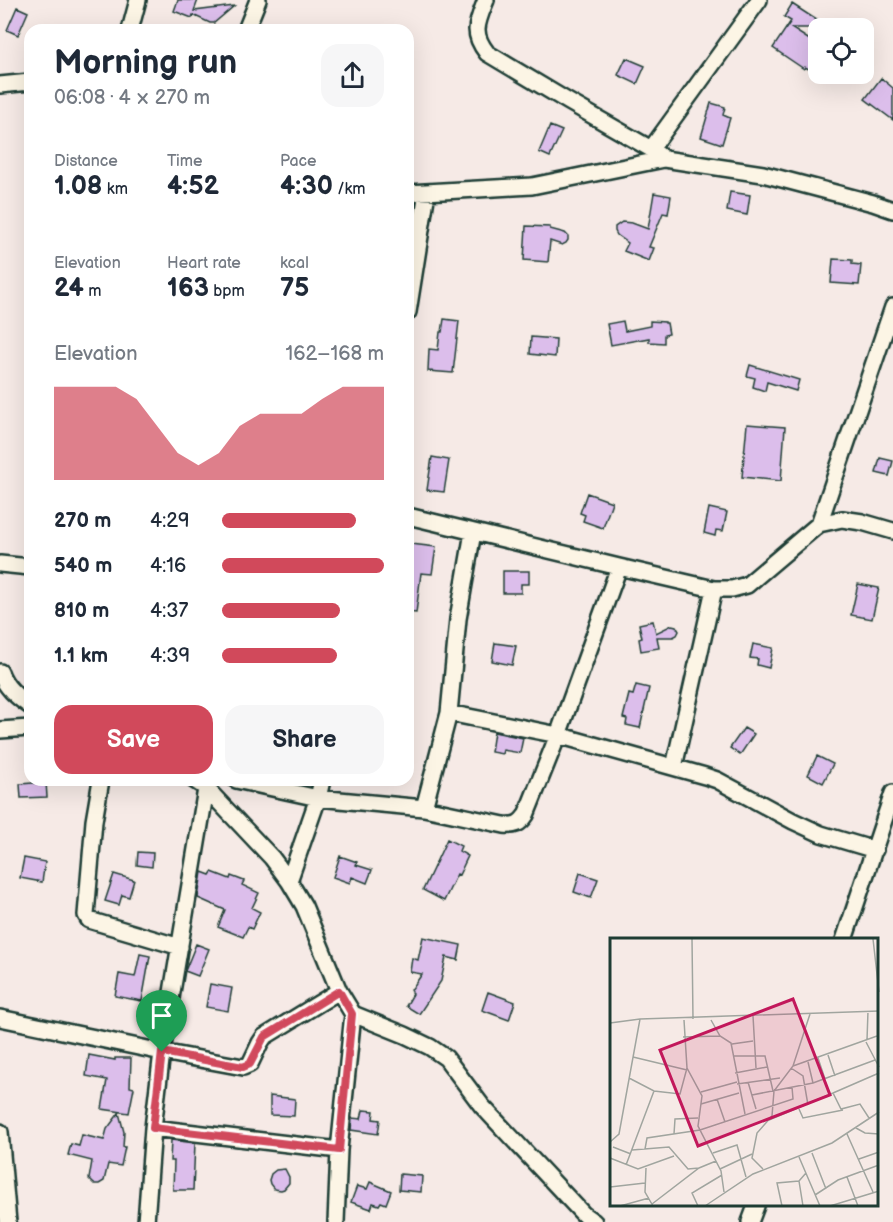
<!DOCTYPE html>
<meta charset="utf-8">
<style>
:root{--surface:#fff;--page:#f6f6f7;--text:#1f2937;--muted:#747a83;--accent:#d1495b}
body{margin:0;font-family:"Balsamiq Sans",sans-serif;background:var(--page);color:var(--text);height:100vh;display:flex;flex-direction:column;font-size:22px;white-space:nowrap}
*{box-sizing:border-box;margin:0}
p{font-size:20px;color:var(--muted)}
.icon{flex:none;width:33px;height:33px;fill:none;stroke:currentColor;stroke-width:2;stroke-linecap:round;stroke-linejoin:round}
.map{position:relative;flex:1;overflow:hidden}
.drawer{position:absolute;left:24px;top:24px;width:390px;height:762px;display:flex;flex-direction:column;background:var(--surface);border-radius:18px;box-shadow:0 6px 24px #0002}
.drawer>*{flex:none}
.fabs{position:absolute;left:808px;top:18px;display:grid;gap:12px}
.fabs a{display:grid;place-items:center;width:66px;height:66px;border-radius:12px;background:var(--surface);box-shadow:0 6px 24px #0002;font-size:30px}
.pin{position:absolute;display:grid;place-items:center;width:51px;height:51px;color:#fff;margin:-62px -26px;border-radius:50% 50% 50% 0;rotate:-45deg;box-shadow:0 0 6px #0007}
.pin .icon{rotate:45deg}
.round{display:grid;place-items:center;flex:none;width:63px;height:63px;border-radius:18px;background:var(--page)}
.summary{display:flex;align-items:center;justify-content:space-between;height:102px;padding:0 30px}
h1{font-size:33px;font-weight:600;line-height:45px}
.stats{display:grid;grid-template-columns:repeat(3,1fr);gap:9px;height:102px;padding:6px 30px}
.stats div{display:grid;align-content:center}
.stats b{font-size:26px;font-weight:600}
.stats small{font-size:16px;font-weight:400}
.stats p{font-size:16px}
.chart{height:168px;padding:12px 30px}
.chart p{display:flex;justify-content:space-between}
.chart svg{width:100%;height:108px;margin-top:6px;fill:var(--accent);opacity:.7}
.cta{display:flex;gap:12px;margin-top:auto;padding:12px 30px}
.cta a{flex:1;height:69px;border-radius:18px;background:var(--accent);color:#fff;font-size:24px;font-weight:600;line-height:69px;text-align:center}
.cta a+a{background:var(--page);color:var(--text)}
ul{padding:0 30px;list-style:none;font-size:20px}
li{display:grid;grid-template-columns:96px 72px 1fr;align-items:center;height:45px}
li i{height:15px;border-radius:8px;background:var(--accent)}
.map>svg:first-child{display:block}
</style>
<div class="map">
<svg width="893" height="1222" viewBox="0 0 893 1222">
<rect width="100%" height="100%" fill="#f6eae6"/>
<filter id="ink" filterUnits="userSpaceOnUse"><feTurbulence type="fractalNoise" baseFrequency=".0167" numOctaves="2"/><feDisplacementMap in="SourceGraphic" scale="12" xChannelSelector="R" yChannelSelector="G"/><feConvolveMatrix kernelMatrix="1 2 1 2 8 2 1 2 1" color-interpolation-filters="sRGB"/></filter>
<g filter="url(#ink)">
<path fill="#dcbeeb" stroke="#1f3d34" stroke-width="1.5" d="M178 0H198L194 11 234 6 214 23H210L193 15 192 18 174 11Z
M792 4 829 28H791L819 46V74L805 67 804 69 773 48 791 21 784 17Z
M17 7 28 12 18 35 7 30Z
M626 58 645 66 637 84 618 75Z
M881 78 893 88V120L865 99Z
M711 103 725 107 723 115 730 118 722 144 701 137Z
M550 126 562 131 550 157 539 152Z
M730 192 750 195 747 215 727 211Z
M654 193 671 196 668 214 663 213 649 247 654 248 649 261 624 251 628 243 617 235 615 231V227L622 222 632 223 648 229Z
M526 226 550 227V229L565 233 568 236V240L566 243 562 245 550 241 548 262 524 260Z
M833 259 852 260V264L861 265 859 285 831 283Z
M444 319 459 321 453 373 428 371 429 349 438 350 440 332H442Z
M623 321 625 331 650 326V321L665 322V323H667L669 334 664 335V343L649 342V338L611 345 607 324Z
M531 337 556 339 555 357 530 354Z
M750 365 799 380 796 391 767 382 765 391 753 387 755 378 747 376Z
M747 424 785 427 781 481 742 477Z
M432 457 449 460 444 492 427 490Z
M880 458 893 461 889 476 876 473Z
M587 493 612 502 603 528 583 521 585 515 580 513Z
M709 508 727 512 723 531 716 530 715 536 704 533Z
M411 544 436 547 432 574 421 573 416 613 408 612V561Z
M503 571H529V584H521V593H503Z
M858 584 879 588 872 619 851 615Z
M653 621 656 633 672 625 676 626 679 631 677 635 673 637H657L659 648 641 651 639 639 642 638 639 624Z
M495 643 516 646 512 665 492 661Z
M753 644 773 648 769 668 757 665 758 659 750 658Z
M636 685 649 688 640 728 626 725 627 719 623 718 629 694 633 695Z
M744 728 754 734 740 755 730 748Z
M494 732 523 738 520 753 503 750 502 754 491 752Z
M817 756 833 764 823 783 808 775Z
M46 782 47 797 21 798 20 784Z
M447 839 461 846 459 851 468 856 459 875 457 874 444 901 423 890Z
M138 852 153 853 152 867 137 865Z
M340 856 357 862 356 865 372 870 367 883 352 877 350 883 333 877Z
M24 858 45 862 42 882 20 878Z
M202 872 210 875 212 872 230 879 231 876 244 881 242 885 259 893 252 908 260 912 252 929 248 927 243 937 218 927 225 910 198 898Z
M580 873 598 879 591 898 574 892Z
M114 874 134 880 129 897 122 895 119 905 105 901Z
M423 937 461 945 458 960 446 957 441 981 419 1014 406 1006 413 994 411 990 422 974 410 972 412 958 418 960Z
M196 944 209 949 198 976 185 971Z
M140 954 150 956 142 1001 115 996 119 974 135 977Z
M210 984 232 988 228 1011 206 1007Z
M488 992 515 1002 509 1020 482 1010Z
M89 1055 115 1060V1058H131L130 1087 134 1088 129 1113 102 1109 107 1080 86 1076Z
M270 1096 295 1099 294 1116 270 1115Z
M363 1110 374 1111 373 1119 380 1120 378 1134 351 1130 352 1118 361 1119Z
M119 1113 124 1132 123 1147H125L121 1166 108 1164 104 1181 99 1184H94L89 1179 92 1161 68 1155 71 1144 79 1146 82 1135 104 1140 107 1129Z
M171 1140 195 1143 193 1190H173L174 1161H170Z
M285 1169 289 1177V1183L284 1189 281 1190 274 1189 270 1184 269 1180 271 1174 276 1170Z
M400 1174 422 1176 421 1192 399 1190Z
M370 1182 391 1191 386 1204 381 1202 379 1205 373 1203 371 1209 351 1202 357 1186 367 1189Z"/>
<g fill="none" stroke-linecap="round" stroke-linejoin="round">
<g stroke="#1f3d34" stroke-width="20">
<path id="minor" d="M486 0C477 23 471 33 487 53L569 102 651 149 664 159
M130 30 138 0
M246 30 258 0
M0 85 30 82
M651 149 759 0
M408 193 532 186 664 159 763 174 873 203 893 210
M408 312 427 192
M408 516 619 567 714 589H732L747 585 819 524 842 519 862 522 893 531
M819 524 893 307
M0 564 30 567
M0 672C5 687 17 697 30 706
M449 713 558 735 705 776 717 780 793 821 821 834 875 850
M0 730 30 728
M674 767 714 589
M101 780 94 821 86 915 89 920 180 947
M194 780 206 788 272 858 289 881 304 906 339 991 353 1014 405 1035 430 1047 446 1058 482 1106 584 1215 594 1222
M236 780 318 798 424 808 504 825C515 826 520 824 526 815L558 735 619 567
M424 808 449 713 458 619 473 532
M289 881 318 798 322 780
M844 940 893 793
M0 1018 162 1052 243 1067 250 1064 260 1043 264 1037 339 991
M153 1128 339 1150
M0 1132 8 1222
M146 1222 153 1128 162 1052 207 783
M336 1222 339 1150 353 1014
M750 1222 756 1206"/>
</g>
<use href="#minor" stroke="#fcf5e5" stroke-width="15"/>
</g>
</g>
<g fill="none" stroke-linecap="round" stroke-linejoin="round" filter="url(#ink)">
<g stroke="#fff" stroke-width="12">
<path id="route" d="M339 991 352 1014 339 1150 153 1128 162 1052 243 1067 250 1064 264 1037Z"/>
</g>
<use href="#route" stroke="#d1495b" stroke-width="8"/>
</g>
<g transform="translate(610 938)">
<rect width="268" height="268" fill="#f6eae6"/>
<path fill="none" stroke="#a0a59f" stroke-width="1.5" d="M82 1 83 81M263 1 269 54M143 78 146 130M74 82 77 130 92 158 88 188 111 233 114 254M101 82 110 98 121 105 135 176M0 85 30 81 269 73M73 99 110 98M257 102 258 73M256 104 269 129M122 106 143 103M218 117 225 138M123 118H155L163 153M23 119 77 132M208 120 215 141M198 124 203 145M183 128 267 98M181 130 193 138 198 167M125 135 157 129M19 140 44 153 70 156 77 130M138 144 146 171M127 146 170 140M91 154 127 144M223 155 269 135M142 157 203 145 265 122M107 161 115 184M91 166 129 155M189 171 193 180 233 172M159 182 223 155 231 171 250 166 259 180M246 190 255 195 269 196M64 196 65 181 88 180M237 196 263 254M0 204 9 196 30 81M3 209 21 216M35 211 37 200 90 192 183 161 182 149M22 212 59 209 78 231 89 230M103 215 127 207 136 239M202 215 216 251M189 219 210 268M0 220 28 231 64 218M249 221 269 214M16 227 44 153M36 230 35 254 43 268M110 231 142 216M153 231 142 220 147 195 162 178 164 153 183 128 200 76M237 239 248 268M0 249 35 245M205 257 228 242 269 227M42 266 89 230 106 223M10 268 39 260M88 268 82 255 112 237M95 268 143 236 222 205 269 174M172 268 167 245 189 243M193 268 189 243 196 235M220 268 269 253"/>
<path fill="#c2185b" fill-opacity="0.15" stroke="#c2185b" stroke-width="3" d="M183 61 220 157 88 208 50 112Z"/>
<rect width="268" height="268" fill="none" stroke="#1f3d34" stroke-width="3"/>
</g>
</svg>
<div class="fabs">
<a><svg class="icon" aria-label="locate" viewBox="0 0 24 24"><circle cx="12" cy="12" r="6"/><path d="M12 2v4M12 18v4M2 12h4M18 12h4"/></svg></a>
</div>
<div class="pin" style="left:162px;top:1052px;background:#1e9e55"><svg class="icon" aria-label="arrive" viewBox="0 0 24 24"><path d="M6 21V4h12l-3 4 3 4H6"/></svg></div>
<section class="drawer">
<div class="summary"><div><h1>Morning run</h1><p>06:08 · 4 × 270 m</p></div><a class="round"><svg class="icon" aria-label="share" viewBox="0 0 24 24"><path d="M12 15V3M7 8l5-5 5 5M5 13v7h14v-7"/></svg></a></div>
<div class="stats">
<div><p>Distance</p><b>1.08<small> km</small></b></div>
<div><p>Time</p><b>4:52</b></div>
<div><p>Pace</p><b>4:30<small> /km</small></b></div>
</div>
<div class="stats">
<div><p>Elevation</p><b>24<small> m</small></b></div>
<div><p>Heart rate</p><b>163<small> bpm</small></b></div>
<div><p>kcal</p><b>75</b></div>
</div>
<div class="chart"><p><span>Elevation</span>162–168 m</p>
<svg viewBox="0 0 160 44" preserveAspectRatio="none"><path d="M0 44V6L10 6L20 6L30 6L40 11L50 22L60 33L70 38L80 33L90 22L100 17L110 17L120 17L130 11L140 6L150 6L160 6V44z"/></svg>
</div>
<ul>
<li><b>270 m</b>4:29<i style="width:83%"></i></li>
<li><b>540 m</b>4:16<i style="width:100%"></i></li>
<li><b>810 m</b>4:37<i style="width:73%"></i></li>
<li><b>1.1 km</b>4:39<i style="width:71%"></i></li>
</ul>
<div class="cta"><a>Save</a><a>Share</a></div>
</section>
</div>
